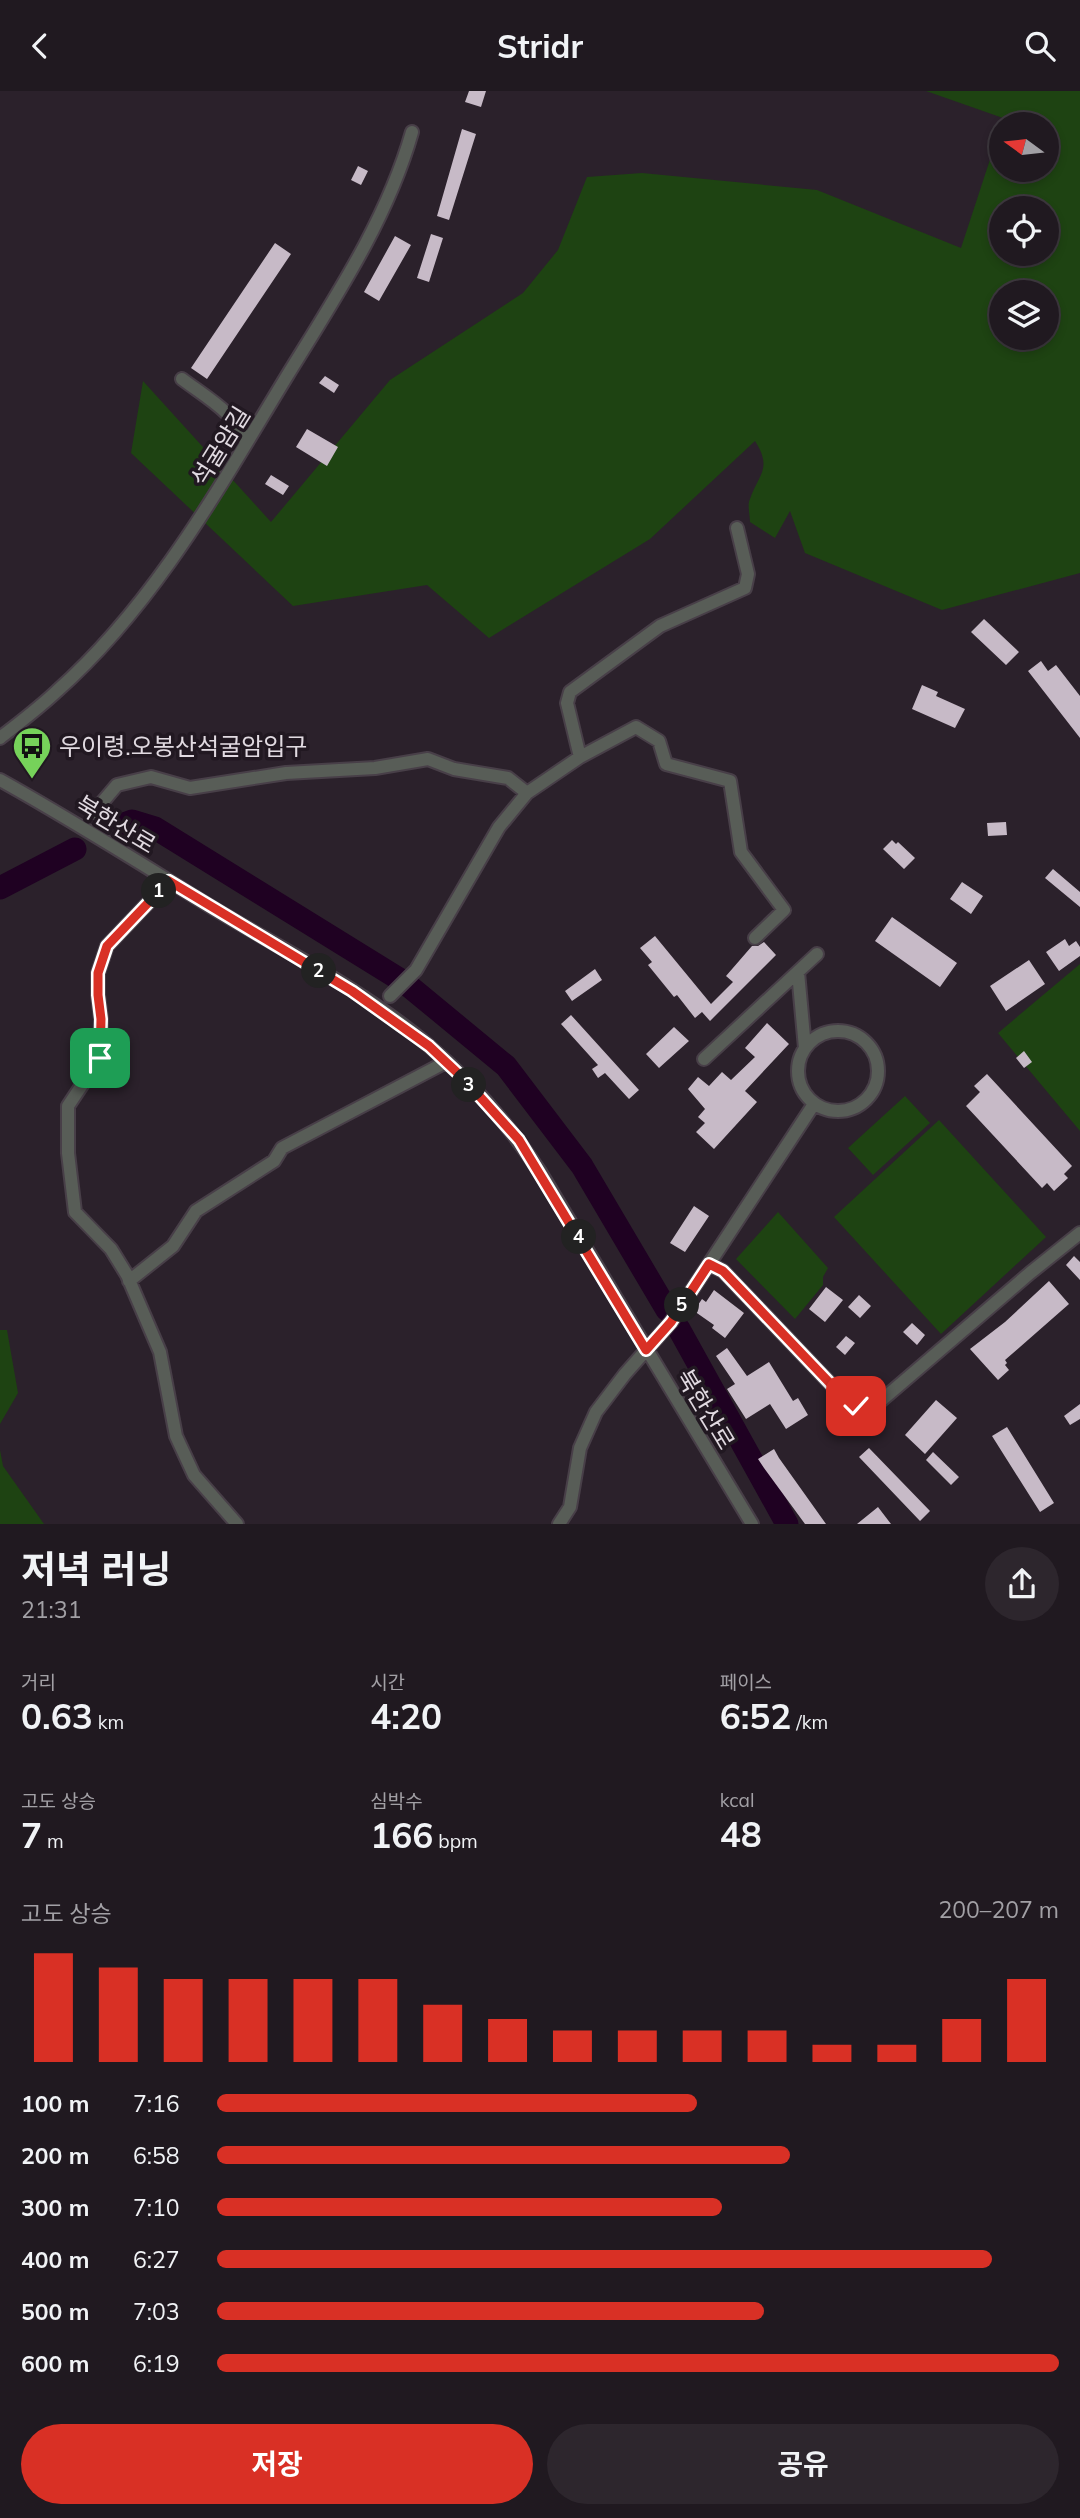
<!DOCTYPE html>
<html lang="ko">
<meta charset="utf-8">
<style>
:root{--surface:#201920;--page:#2d262d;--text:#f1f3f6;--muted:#a2a0a5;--line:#3d383e;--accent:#d93025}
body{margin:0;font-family:Mulish,"Noto Sans KR",sans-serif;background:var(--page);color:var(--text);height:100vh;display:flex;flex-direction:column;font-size:26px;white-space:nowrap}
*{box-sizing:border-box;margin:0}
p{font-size:23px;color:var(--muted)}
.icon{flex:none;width:38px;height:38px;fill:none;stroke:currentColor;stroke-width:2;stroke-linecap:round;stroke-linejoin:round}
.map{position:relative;height:1433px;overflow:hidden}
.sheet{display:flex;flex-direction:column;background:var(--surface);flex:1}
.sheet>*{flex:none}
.needle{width:46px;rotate:285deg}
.buttons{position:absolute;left:989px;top:21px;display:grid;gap:14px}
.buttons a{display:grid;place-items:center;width:70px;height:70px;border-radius:50%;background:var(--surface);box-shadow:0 4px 10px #0003,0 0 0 2px var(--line);font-size:35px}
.pin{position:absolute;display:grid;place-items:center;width:60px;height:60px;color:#fff;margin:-30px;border-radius:14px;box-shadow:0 4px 10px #0006}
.km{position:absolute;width:35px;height:35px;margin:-18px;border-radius:50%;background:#222;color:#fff;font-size:19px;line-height:35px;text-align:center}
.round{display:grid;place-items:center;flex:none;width:74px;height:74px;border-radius:37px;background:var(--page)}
.headline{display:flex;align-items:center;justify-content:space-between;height:119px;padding:0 21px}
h1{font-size:38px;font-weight:700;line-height:52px}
.stats{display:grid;grid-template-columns:repeat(3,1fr);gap:10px;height:119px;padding:7px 21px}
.stats div{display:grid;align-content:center}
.stats b{font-size:35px;font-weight:700}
.stats small{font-size:19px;font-weight:400}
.stats p{font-size:19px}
.chart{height:196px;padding:14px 21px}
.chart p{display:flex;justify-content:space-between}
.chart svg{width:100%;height:126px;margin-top:7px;stroke:var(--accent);stroke-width:6}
.primary-button{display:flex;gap:14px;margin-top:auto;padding:14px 21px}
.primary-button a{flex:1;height:80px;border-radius:42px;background:var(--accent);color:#fff;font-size:28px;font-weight:700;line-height:80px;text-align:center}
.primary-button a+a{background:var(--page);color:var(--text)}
ul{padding:0 21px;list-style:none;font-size:23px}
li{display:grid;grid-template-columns:112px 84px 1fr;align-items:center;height:52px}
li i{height:18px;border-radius:9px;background:var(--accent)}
header{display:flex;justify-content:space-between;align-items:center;height:91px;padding:0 21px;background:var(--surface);font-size:32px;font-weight:700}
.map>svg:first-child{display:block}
</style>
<header><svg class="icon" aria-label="back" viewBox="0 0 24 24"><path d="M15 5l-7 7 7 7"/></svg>Stridr<svg class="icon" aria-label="search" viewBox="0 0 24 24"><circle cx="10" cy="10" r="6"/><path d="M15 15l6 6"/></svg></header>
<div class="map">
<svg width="1080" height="1433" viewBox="0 0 1080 1433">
<rect width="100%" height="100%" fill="#2b212b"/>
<path fill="#1e4312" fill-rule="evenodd" d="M926 0H1080V482L942 519 805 462 790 420 775 447 750 431C750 424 747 414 750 408 758 384 773 378 755 350L650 448 489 547 427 494 293 515 131 362 143 290 271 431 390 289 523 202 558 159 587 86 642 82 817 99 961 157 1001 35V79H1046V33H1001L1003 27ZM1001 117H1046V163H1001ZM1001 201H1046V247H1001Z
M1080 873V1040L998 942Z
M905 1005 930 1032 873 1084 848 1057Z
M939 1029 1046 1146 941 1243 834 1126Z
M778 1121 828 1177 823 1186V1194L795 1228 736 1168Z
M0 1239H7L18 1302 0 1333Z
M0 1359 3 1375 44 1433H0Z"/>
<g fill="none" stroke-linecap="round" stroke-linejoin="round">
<path stroke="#1f0122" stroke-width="23" d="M124 733 132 730 155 737 404 891 506 975 582 1075 667 1219
M0 797 75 758
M679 1238 787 1433"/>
</g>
<path fill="#c7bac7" d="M469 0H486L481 16 465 11Z
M462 38 476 43 449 129 437 125Z
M358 75 368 80 361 94 351 89Z
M431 143 443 147 429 191 417 187Z
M395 145 411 154 379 210 364 201Z
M275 152 291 163 207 288 191 277Z
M325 285 339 294 334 302 319 292Z
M307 338 338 356 327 375 296 356Z
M271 384 289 395 283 404 265 393Z
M984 528 1019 561 1006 574 971 541Z
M1041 570 1048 580 1056 574 1080 605V647L1028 580Z
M922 594 938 601 936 605 965 618 955 637 912 618Z
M1006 731 1007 744 988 745 987 732Z
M892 749 896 753 898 751 915 767 904 778 883 758Z
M1053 778 1080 801V816L1045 787Z
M962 791 983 805 971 823 950 808Z
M892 826 957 872 940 896 875 850Z
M655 845 711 913 733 891 726 885 752 855H758L764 851 776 864 710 930 702 921 695 927 677 904 674 906 648 874 652 871 640 857Z
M1065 848 1069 855 1076 850 1080 856V865L1059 880 1046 861Z
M1029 869 1045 893 1006 920 990 895Z
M595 878 602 889 572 910 565 900Z
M571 924 639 999 629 1008 605 982 598 987 592 978 598 974 561 933Z
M767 932 789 953 745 1000 757 1011 714 1058 696 1041 705 1032 698 1026 705 1018 688 998 698 986 709 995 722 981 731 989 755 966 745 957Z
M674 936 689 950 659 977 646 963Z
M1024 960 1032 971 1024 977 1016 967Z
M987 983 1072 1075 1064 1083 1068 1087 1054 1100 1047 1092 1042 1097 966 1015 980 1001 974 995Z
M694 1115 709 1125 685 1161 670 1152Z
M1074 1165 1080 1171V1189L1066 1174Z
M1049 1190 1069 1213 1005 1269 1007 1272 1005 1274 1009 1279 998 1289 970 1258 1005 1231Z
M826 1196 843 1209 825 1231 809 1218Z
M714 1199 744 1222 725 1247 712 1237 714 1234 694 1220 702 1208 706 1211Z
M859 1204 871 1215 860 1227 848 1216Z
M912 1232 925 1244 917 1254 903 1241Z
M846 1245 855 1252 845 1264 836 1256Z
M727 1257 747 1285 769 1271 793 1310 798 1307 808 1324 786 1338 770 1313 746 1328 727 1298 735 1293 716 1265Z
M936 1309 957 1327 925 1363 905 1344Z
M1080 1313V1328L1070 1334 1064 1325Z
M1007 1336 1054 1412 1040 1421 992 1345Z
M869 1357 930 1420 920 1430 859 1366Z
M774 1358 779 1367 826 1433H805L764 1377 758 1368Z
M933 1361 959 1386 951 1394 926 1369Z
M878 1416 891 1433H857Z"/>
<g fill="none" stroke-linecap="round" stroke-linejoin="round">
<g stroke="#483f48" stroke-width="16">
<path id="minor" d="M182 288C207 307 236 322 246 352
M0 647C19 632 39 617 57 600 155 513 220 395 287 285 335 207 387 129 412 41
M580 666 636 636 659 650 666 673 730 690 741 761 784 819 755 847
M0 689C74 730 146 776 218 820 289 862 365 901 428 954 472 991 509 1034 540 1081L752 1433
M527 702 580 666 567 612 570 601 660 535 745 497 748 483 737 437
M94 721 117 694 151 686 190 697 286 682 375 677 428 668 454 678 508 687 527 702 499 736 416 879 390 905
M169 790 107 855 98 882V904L101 928 100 967 68 1015V1062L75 1121 111 1158 127 1184 160 1261 176 1345 194 1384 237 1433
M798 881 805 957
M798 980a40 40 0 1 1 80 0a40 40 0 1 1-80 0Z
M704 968 817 863
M709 1173 723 1180 846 1309C856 1317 864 1319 876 1314L1030 1182 1080 1142
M129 1190 173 1155 196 1120 274 1070 282 1057 446 971
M559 1433 570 1416 580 1357 596 1321 625 1283 671 1231 814 1013"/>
</g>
<use href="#minor" stroke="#585d57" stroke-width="12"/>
</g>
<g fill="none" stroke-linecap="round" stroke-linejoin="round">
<g stroke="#fff" stroke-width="14">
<path id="route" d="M100 967 101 928 98 904V882L107 855 169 790 352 900 429 955 464 988 519 1049 646 1259 671 1231 709 1173 723 1180 846 1309 856 1315"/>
</g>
<use href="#route" stroke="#d93025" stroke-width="9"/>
</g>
<defs>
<g id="bus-pin" transform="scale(2.0125)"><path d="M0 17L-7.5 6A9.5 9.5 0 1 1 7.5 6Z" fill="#76d25a" stroke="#211821"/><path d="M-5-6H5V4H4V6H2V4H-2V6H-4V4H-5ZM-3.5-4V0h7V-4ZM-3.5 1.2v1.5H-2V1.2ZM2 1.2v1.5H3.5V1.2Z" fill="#111"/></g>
</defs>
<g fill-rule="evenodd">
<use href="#bus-pin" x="32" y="655"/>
</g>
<g text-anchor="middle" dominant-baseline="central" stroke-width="7" stroke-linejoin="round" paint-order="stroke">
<g font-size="24" fill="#e1dae1" stroke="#211821">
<text transform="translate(220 355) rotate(-58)">석굴암길</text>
<text transform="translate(116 733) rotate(31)">북한산로</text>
<text transform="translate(706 1318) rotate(59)">북한산로</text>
</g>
<g font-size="24" fill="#e1dae1" stroke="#211821" text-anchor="start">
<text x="59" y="655">우이령.오봉산석굴암입구</text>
</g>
</g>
</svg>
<div class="buttons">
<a><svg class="needle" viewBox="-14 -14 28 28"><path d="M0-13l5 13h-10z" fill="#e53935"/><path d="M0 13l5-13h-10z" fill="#a2a0a5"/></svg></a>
<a><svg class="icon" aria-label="locate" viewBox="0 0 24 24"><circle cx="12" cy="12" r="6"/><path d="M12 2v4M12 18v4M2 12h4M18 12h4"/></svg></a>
<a><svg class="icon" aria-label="layers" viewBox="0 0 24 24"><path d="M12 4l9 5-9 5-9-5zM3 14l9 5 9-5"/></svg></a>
</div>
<div class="pin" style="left:100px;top:967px;background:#1e9e55"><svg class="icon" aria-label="arrive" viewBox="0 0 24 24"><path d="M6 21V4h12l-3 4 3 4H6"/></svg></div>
<div class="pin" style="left:856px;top:1315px;background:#d93025"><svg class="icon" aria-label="check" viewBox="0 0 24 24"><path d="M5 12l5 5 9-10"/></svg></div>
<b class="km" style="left:159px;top:800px">1</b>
<b class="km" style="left:319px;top:880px">2</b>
<b class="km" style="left:469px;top:994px">3</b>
<b class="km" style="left:579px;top:1146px">4</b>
<b class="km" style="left:682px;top:1214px">5</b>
</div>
<section class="sheet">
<div class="headline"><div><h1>저녁 러닝</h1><p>21:31</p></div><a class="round"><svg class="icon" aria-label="share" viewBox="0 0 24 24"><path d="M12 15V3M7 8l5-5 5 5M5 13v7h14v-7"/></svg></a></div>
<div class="stats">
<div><p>거리</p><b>0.63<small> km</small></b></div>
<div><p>시간</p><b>4:20</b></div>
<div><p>페이스</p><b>6:52<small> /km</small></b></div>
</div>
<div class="stats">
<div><p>고도 상승</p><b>7<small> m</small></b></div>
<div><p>심박수</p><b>166<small> bpm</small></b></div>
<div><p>kcal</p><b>48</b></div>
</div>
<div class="chart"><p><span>고도 상승</span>200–207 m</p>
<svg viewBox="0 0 160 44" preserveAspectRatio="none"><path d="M5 44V6M15 44V11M25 44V15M35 44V15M45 44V15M55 44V15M65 44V24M75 44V29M85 44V33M95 44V33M105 44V33M115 44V33M125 44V38M135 44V38M145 44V29M155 44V15"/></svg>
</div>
<ul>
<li><b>100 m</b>7:16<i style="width:57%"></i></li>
<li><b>200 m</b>6:58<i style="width:68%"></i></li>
<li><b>300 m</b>7:10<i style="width:60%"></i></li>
<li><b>400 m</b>6:27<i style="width:92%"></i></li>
<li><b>500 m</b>7:03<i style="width:65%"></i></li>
<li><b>600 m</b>6:19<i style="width:100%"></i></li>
</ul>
<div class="primary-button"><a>저장</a><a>공유</a></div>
</section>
